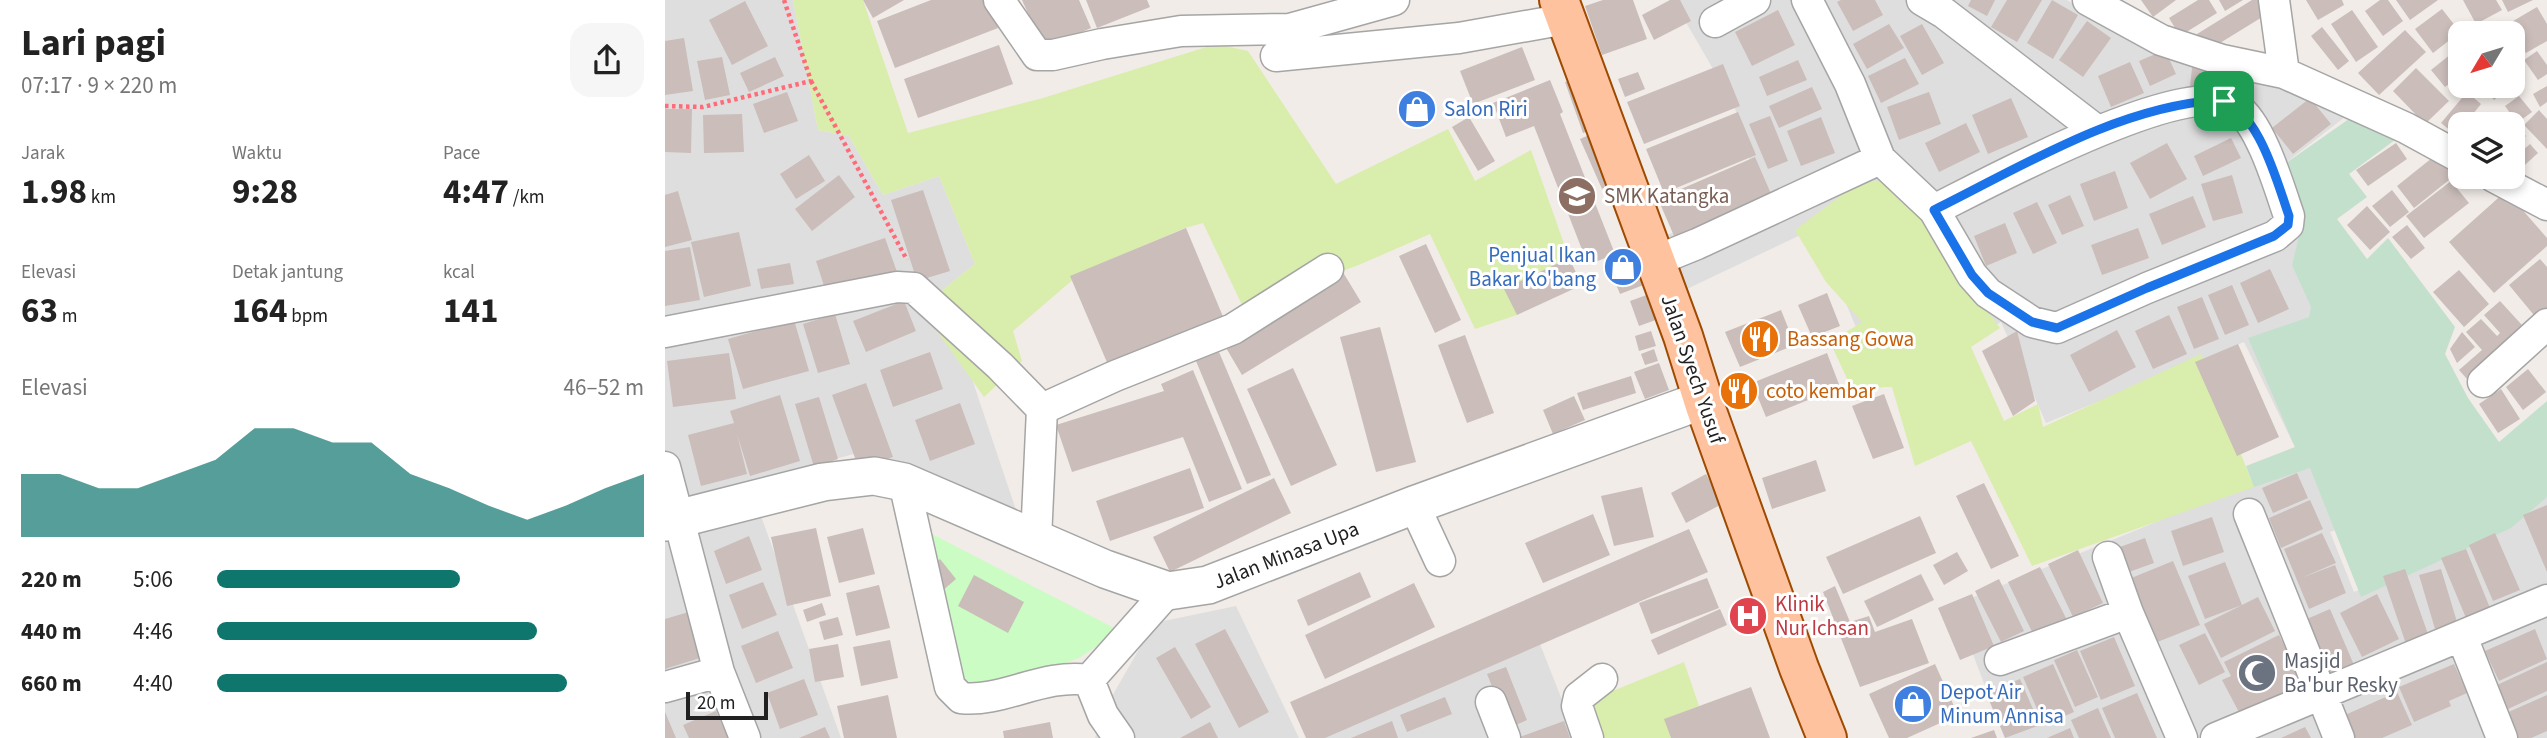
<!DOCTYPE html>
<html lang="id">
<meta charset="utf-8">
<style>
:root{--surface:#fff;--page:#f6f6f6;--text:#222;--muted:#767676;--accent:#0f766e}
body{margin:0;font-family:"Source Sans 3",sans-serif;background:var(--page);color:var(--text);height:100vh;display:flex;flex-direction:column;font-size:26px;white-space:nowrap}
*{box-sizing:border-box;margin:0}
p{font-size:23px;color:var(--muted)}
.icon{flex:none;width:38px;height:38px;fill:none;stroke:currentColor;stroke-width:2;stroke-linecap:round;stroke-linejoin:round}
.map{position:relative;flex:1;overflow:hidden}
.side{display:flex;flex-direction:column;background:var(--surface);width:665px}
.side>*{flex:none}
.needle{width:46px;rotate:232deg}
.buttons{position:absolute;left:1783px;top:21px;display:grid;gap:14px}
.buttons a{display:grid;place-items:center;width:77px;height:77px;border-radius:14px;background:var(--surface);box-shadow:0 4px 10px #0003;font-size:35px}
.scale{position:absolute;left:21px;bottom:18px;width:82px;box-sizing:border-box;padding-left:7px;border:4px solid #212121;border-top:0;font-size:19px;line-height:24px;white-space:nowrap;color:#212121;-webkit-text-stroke:5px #fff;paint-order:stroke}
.pin{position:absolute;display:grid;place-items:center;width:60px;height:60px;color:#fff;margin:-30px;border-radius:14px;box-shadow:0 4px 10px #0006}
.round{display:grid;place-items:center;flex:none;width:74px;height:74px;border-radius:21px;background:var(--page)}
.headline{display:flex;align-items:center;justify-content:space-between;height:119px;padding:0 21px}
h1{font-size:38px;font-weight:700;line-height:52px}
.figures{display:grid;grid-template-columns:repeat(3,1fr);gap:10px;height:119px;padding:7px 21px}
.figures div{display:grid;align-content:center}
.figures b{font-size:35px;font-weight:700}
.figures small{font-size:19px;font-weight:400}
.figures p{font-size:19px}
.chart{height:196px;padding:14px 21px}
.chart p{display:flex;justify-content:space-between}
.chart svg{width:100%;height:126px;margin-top:7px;fill:var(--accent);opacity:.7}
ul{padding:0 21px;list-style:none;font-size:23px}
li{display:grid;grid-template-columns:112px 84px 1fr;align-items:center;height:52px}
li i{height:18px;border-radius:9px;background:var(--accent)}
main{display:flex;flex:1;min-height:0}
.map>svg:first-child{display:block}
</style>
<main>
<section class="side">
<div class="headline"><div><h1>Lari pagi</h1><p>07:17 · 9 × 220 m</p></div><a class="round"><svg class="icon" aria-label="share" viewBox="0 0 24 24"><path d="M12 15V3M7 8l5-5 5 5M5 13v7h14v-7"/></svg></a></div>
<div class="figures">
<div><p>Jarak</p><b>1.98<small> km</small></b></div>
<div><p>Waktu</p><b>9:28</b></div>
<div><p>Pace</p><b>4:47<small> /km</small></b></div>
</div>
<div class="figures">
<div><p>Elevasi</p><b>63<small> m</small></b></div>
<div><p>Detak jantung</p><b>164<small> bpm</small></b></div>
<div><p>kcal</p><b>141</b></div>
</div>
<div class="chart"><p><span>Elevasi</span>46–52 m</p>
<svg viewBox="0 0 160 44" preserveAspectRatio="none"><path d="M0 44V22L10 22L20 27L30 27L40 22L50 17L60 6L70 6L80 11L90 11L100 22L110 27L120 33L130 38L140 33L150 27L160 22V44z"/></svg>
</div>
<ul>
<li><b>220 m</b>5:06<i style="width:57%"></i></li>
<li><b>440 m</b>4:46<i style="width:75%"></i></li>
<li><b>660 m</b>4:40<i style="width:82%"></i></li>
</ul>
</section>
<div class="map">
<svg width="1882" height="738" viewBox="0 0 1882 738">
<rect width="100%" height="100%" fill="#f1ece7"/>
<path fill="#dfdede" d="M0 0H128L153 130 184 136 218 195 274 176 310 264 275 292 264 320 307 379 351 510 196 452 0 506Z
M1008 0H1402L1439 23 1689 110 1623 161 1768 496 1665 532 1689 592 1785 554 1882 495V738H1340L1289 605 1637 462 1579 342 1381 423 1336 322 1216 388 1150 228 1022 289 1002 235 1096 200 1069 105Z
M96 516 176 738H0V541Z
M571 606 634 738H430L442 705 489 623Z
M873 639 912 738H646Z"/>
<path fill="#d9edac" d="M128 0H198L243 133 378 98 551 44 583 51 671 184 783 129 810 181 866 150 904 258 840 289 852 315 810 329 765 234 696 264 579 309 538 223 520 228 418 271 348 331 357 361 319 397 264 320 275 292 310 264 274 176 218 195 184 136 153 130Z
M1197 180 1229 182 1335 328 1306 347 1339 421 1373 404 1378 427 1536 354 1589 487 1367 566 1306 441 1250 466 1227 387H1186L1165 342 1197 322 1161 282 1130 230Z
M1019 662 1034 706 1000 719 1006 738H931L923 701Z"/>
<path fill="#c3e0cd" d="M1691 114 1738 134 1684 174 1702 197 1672 219 1702 259 1723 238 1790 327 1780 354 1803 398 1834 442 1882 401V497L1846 528 1696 597 1645 468 1589 487 1581 466 1630 447 1583 338 1644 317 1646 307 1627 265 1634 237 1618 165Z"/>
<path fill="#cbfcc4" d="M261 531 455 631 414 658 337 687 291 685Z"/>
<path fill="#cabdba" d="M198 0H239L208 18Z
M266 0H323L333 28 230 68 212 21Z
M357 0H414L426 28 379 49Z
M421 0H482L485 7 432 28Z
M938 0H968L982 39 937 55 920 6Z
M1005 0H1015L1026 21 989 40 977 15Z
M1176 0H1210L1218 15 1188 31 1172 2Z
M1306 0H1330L1322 16 1303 6Z
M1342 0H1377L1352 42 1326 27Z
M1387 0 1413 15 1388 59 1362 43Z
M1476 0H1511L1488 17Z
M1533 0H1544L1552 13 1515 36 1504 18Z
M1554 0H1578L1560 11Z
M1587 0H1600L1607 11 1542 51 1532 34Z
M1641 0H1677L1679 5 1653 20Z
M1715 0H1723L1738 21 1718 36 1700 11Z
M1731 0H1773L1745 20Z
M1798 0H1831L1837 10 1811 24Z
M1837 0H1868L1843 12Z
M80 1 103 46 67 65 44 20Z
M1872 7 1882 24V41L1861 53 1843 24Z
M1777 9 1795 32 1768 53 1750 29Z
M1113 10 1130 45 1087 66 1070 32Z
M1687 10 1713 47 1691 62 1666 24Z
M1422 21 1446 38 1418 77 1394 60Z
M1224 24 1239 48 1202 69 1188 44Z
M1257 24 1279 63 1257 75 1235 36Z
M1657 27 1684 61 1673 70 1646 36Z
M1740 30 1761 52 1714 95 1693 73Z
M19 38 28 91 0 95V41Z
M334 45 348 84 253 118 239 79Z
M1796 46V75L1780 87 1766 70Z
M857 47 870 80 808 104 795 71Z
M1500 50 1511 74 1485 86 1474 61Z
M1872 51 1882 65V74L1873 80 1859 60Z
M57 57 65 95 40 100 32 61Z
M110 57 119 76 84 92 75 73Z
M1240 58 1254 84 1216 103 1203 76Z
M1528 59 1543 60 1540 88 1525 86Z
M1133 60 1142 80 1102 96 1094 77Z
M1848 60 1859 73 1848 83Z
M1465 62 1479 93 1446 107 1433 76Z
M1058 64 1075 106 979 144 962 102Z
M1557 66 1581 75 1579 96 1557 90Z
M1751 68 1784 101 1760 124 1728 91Z
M973 72 980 89 960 97 953 79Z
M915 77 933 128 918 133 900 82Z
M885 80 898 112 895 114 950 254 923 265 869 126 841 137 828 103Z
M1817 86H1845L1829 100Z
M1882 86V102L1875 107 1868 94Z
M1147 87 1157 109 1114 128 1104 106Z
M122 92 133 121 99 133 88 104Z
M1264 92 1276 124 1234 140 1222 107Z
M1802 92 1816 104 1800 124H1796L1791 135 1776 123Z
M1854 96 1867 112 1852 123 1840 106Z
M1346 98 1363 137 1323 154 1307 115Z
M1645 98 1666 124 1628 154 1607 128Z
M0 109H27L26 153 0 152Z
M1874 110 1882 119V149L1859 125Z
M1073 112 1091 155 999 193 981 149Z
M1835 112 1843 122 1820 124Z
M77 114 79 152 39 153 38 115Z
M1105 116 1123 161 1103 169 1084 124Z
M804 117 830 161 813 171 787 127Z
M1156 117 1170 153 1136 166 1122 131Z
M1301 123 1315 152 1274 172 1260 143Z
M1848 124 1861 136 1848 149Z
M931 132 953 182 937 189 915 139Z
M1566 138 1576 158 1538 176 1529 156Z
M1502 143 1522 179 1485 199 1465 163Z
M1731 143 1742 159 1703 186 1691 170Z
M1865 144 1873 153 1850 174 1848 159Z
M1772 154 1789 176 1749 208 1732 186Z
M144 155 160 181 131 199 115 174Z
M1090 157 1110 203 1013 245 993 199Z
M1450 171 1463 208 1429 221 1415 184Z
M174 175 190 197 147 231 130 209Z
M1567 175 1578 213 1548 221 1536 184Z
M1786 181 1804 203 1759 238 1741 216Z
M258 190 285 271 252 281 226 200Z
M1727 190 1744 212 1725 227 1707 206Z
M13 191 27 240 0 247V195Z
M1841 191 1882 238V246L1829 293 1784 242Z
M1405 195 1419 226 1397 235 1383 205Z
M1528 196 1541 227 1497 245 1484 214Z
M1372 202 1392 243 1368 254 1348 213Z
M1702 206 1725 232 1705 250 1682 225Z
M1340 223 1352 253 1321 266 1309 236Z
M1742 225 1760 248 1746 259 1727 237Z
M521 228 559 319 444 367 405 276Z
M1473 228 1484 258 1437 275 1426 245Z
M74 232 86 286 39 297 26 242Z
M220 238 232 272 162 295 151 261Z
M761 244 796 320 770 333 734 256Z
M975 246 989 281 955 294 941 260Z
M25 247 35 300 0 306V251Z
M904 258 917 285 852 315 839 289Z
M1875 259 1882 267V312L1873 320 1844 285Z
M125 263 129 284 96 289 92 269Z
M676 269 696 302 577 375 557 341Z
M1605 269 1624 309 1593 323 1575 283Z
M1794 270 1824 304 1799 327 1768 292Z
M1567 285 1584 325 1560 335 1543 295Z
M990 292 999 317 974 326 965 301Z
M1162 293 1175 326 1147 337 1133 305Z
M1537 297 1554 339 1529 349 1512 307Z
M239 301 251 331 201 352 188 321Z
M1835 301 1867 336 1809 387 1794 370 1817 350 1801 332 1816 319 1832 336 1835 333 1819 315Z
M1116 310 1130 345 1075 367 1060 332Z
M170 314 185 364 153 373 138 324Z
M1504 315 1522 354 1488 369 1470 331Z
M129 320 144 371 78 389 63 339Z
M715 327 751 462 711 472 675 337Z
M1452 330 1471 367 1424 392 1405 355Z
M986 331 991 346 974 351 970 336Z
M1352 331 1370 401 1348 416 1317 351Z
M1797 332 1810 347 1792 363 1785 349Z
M800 335 829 413 802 423 773 345Z
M1573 344 1614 437 1572 456 1530 362Z
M989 349 993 361 980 365 976 354Z
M265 352 278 389 228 407 215 370Z
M554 352 606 475 582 484 531 361Z
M64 353 71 399 8 407 2 361Z
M1162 353 1175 387 1101 417 1087 383Z
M994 363 1004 390 980 399 969 372Z
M628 368 672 465 626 486 582 389Z
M1863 369 1881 392 1858 410 1841 387Z
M528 370 577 489 544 502 518 437 407 472 391 425 499 391 496 384Z
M966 376 971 393 918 410 912 393Z
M201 383 228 457 194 469 167 395Z
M1836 389 1855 419 1833 433 1814 404Z
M1219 394 1239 448 1208 459 1187 406Z
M115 395 135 461 85 476 72 434 82 474 36 486 23 435 69 423 65 411Z
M909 396 920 420 888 434 878 410Z
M154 397 173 459 149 467 130 404Z
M295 403 310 444 265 461 250 420Z
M1151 460 1161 491 1107 509 1097 478Z
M525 468 539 508 445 541 431 501Z
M1632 473 1643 498 1608 513 1597 488Z
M1041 474 1057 504 1021 523 1006 493Z
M609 478 626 513 505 572 488 537Z
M1319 483 1354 556 1326 569 1291 496Z
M977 487 989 537 949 546 936 496Z
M1645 500 1658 529 1616 548 1604 518Z
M1882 505V572L1858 515Z
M928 514 945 555 878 583 860 543Z
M1255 516 1271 553 1178 594 1161 557Z
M1547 517 1559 552 1518 566 1506 531Z
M151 528 166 596 122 606 106 537Z
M198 528 210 574 174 583 162 537Z
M1024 529 1043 572 660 738H641L625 702Z
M1657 533 1671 563 1636 578 1670 565 1681 593 1644 609 1619 549Z
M1830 533 1855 590 1828 601 1804 545Z
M84 536 97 570 61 584 49 551Z
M1480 538 1489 563 1461 573 1452 548Z
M1801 549 1825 608 1801 618 1776 558Z
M1413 550 1438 603 1408 617 1383 564Z
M1292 552 1303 571 1279 585 1268 565Z
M275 559 291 579 276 592 260 572Z
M1508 561 1535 625 1490 643 1464 579Z
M1560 562 1577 605 1540 619 1523 576Z
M1375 567 1402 620 1369 636 1343 582Z
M1740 569 1764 637 1741 644 1718 576Z
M1776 569 1792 622 1770 629 1754 575Z
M695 572 706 597 643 626 632 600Z
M1256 574 1269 600 1212 627 1199 601Z
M309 575 359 602 343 633 293 606Z
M1042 578 1054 608 986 634 974 603Z
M1334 579 1359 631 1336 642 1310 591Z
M98 582 112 615 77 629 64 595Z
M749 583 770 627 660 679 640 635Z
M214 585 225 628 191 636 181 593Z
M1170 586 1185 622 1204 616 1210 632 1247 619 1264 663 1195 687 1158 592Z
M1307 594 1329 646 1295 660 1273 608Z
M1712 594 1734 639 1697 657 1675 613Z
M1593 597 1610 631 1556 658 1539 624Z
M157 603 161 615 142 622 138 610Z
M1055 609 1062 625 993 655 986 640Z
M1665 609 1689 665 1666 675 1642 619Z
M27 611 41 656 0 669V619Z
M173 617 178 635 159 640 154 622Z
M560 629 604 712 574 728 530 644Z
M1870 629 1882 659 1834 681 1820 651Z
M113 631 128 668 91 683 76 646Z
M1540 633 1560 672 1534 685 1514 645Z
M1614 635 1639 684 1576 716 1557 680 1566 676 1559 662Z
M1449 637 1470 686 1436 700 1415 651Z
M225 640 233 678 196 686 188 647Z
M173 644 179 677 150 682 144 649Z
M510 647 546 707 526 719 491 658Z
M1412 650 1433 697 1410 707 1389 660Z
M1882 662V691L1843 709 1832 685Z
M1270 664 1293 715 1242 738H1224L1204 694Z
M1388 664 1409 712 1379 725 1358 677Z
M1789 664 1802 693 1784 701 1786 706 1749 722 1734 687Z
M841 667 862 720 844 728 822 674Z
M139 679 153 715 115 729 102 693Z
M1355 679 1375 725 1340 738 1321 693Z
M1086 687 1105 738H1006L999 719Z
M1732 692 1747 725 1717 738H1690L1680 715Z
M1472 693 1492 738H1450L1437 708Z
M223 695 232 738H179L172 706Z
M1882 695V731L1866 738H1849L1839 714Z
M780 697 787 714 742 732 735 715Z
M1433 708 1446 738H1414L1406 720Z
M51 711 63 738H24L18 725Z
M0 712 11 738H0Z
M727 721 733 738H686Z
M899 721 905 738H852Z
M385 722 388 738H339L338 731Z
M545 722 553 738H515Z
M160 727 165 738H134Z
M1640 727 1646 738H1616Z
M1405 728 1409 738H1382Z
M1329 730 1332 738H1306Z"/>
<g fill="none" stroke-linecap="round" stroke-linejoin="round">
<g stroke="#a5a5a5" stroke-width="33">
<path id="minor" d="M334 0 372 55H388L437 44 516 31 625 29 729 0
M1142 0 1185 84 1215 159
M1257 0 1279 13 1431 130
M1423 0 1496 40 1557 60 1619 73 1741 128 1796 158
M1609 0 1619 73
M1050 22 1090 0
M611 56 794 38 901 19
M1829 177 1882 205
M990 261 1032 244 1215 159 1269 210 1307 275 1323 293 1367 322 1392 328 1482 288 1610 236 1623 225 1624 216C1614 187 1596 124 1571 107 1522 74 1321 184 1269 210
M0 332 232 287 249 288 335 366 377 409
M1818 382 1882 324
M0 467 54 672 0 687
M239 482 285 687 296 698C337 703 378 673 424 680
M749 505 775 561
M1584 514 1674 738
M371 539 377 409 450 376 568 329 663 269
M1443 557 1463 613 1517 738
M1797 637 1837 738
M1335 660 1463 613
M54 672 80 738
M826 702 840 738
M454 738 438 715 424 680 503 591
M923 738 912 706 914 697 937 679
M1551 738 1882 600"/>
</g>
<g stroke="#a5a5a5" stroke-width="40">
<path id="tertiary" d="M0 522 158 482 209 476 239 482 440 569 503 591 543 585 749 505 1038 400"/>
</g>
<g stroke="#9e4a00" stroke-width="42">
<path id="primary" d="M894 0 1018 336 1040 406 1134 668 1162 738"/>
</g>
<path stroke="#ff6b79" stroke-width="4.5" stroke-dasharray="3.5 3.5" stroke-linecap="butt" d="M146 81 242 260
M0 106 38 107 146 81 119 0"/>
<use href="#minor" stroke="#fff" stroke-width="30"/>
<use href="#tertiary" stroke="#fff" stroke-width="37"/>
<use href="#primary" stroke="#ffc29f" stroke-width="38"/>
</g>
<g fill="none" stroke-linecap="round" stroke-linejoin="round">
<g stroke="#fff" stroke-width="14">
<path id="route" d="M1553 100C1593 107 1612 182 1624 216L1623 225 1609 236 1482 288 1392 328 1367 322 1323 293 1307 275 1269 210C1358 166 1452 107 1553 100Z"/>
</g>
<use href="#route" stroke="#1a73e8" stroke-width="9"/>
</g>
<defs>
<g id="shop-disc" transform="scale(2.0125)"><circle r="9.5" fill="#3f7fe0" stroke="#fff"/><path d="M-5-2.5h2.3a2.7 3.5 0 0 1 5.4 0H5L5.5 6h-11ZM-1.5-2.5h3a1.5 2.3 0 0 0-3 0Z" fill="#fff"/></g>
<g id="school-disc" transform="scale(2.0125)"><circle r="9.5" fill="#8d6e63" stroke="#fff"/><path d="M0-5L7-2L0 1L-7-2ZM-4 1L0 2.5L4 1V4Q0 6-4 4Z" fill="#fff"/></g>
<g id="restaurant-disc" transform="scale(2.0125)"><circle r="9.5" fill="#e8710a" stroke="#fff"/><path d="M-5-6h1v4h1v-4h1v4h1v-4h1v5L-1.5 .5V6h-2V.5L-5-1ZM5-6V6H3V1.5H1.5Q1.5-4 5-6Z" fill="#fff"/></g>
<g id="hospital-disc" transform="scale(2.0125)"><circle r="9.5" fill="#e0444e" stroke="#fff"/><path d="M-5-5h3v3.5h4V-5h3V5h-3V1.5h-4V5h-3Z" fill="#fff"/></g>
<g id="mosque-disc" transform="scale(2.0125)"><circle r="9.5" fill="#6b7280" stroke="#fff"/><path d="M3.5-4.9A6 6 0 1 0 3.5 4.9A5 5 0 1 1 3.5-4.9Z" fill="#fff"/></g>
</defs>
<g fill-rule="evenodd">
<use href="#shop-disc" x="752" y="109"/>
<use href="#school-disc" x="912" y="196"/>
<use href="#shop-disc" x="958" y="267"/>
<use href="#restaurant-disc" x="1095" y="339"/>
<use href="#restaurant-disc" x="1074" y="391"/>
<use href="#hospital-disc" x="1083" y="616"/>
<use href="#mosque-disc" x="1592" y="673"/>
<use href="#shop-disc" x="1248" y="704"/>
</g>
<g text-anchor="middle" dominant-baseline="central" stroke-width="6" stroke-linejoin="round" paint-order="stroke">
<g font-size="21" fill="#366cbe" stroke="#fff" text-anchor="start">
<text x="779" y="109">Salon Riri</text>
<text x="931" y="255" text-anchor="end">Penjual Ikan<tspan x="931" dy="24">Bakar Ko'bang</tspan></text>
<text x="1275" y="692">Depot Air<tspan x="1275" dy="24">Minum Annisa</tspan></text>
</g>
<g font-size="21" fill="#785e54" stroke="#fff" text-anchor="start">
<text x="939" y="196">SMK Katangka</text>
</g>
<g font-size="21" fill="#c56008" stroke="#fff" text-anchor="start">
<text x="1122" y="339">Bassang Gowa</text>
<text x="1101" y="391">coto kembar</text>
</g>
<g font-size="21" fill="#212121" stroke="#fff">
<text transform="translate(1028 369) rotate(71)">Jalan Syech Yusuf</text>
<text transform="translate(621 555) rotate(-21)">Jalan Minasa Upa</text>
</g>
<g font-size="21" fill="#be3a42" stroke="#fff" text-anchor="start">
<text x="1110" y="604">Klinik<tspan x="1110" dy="24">Nur Ichsan</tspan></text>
</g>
<g font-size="21" fill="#5b616d" stroke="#fff" text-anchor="start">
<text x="1619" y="661">Masjid<tspan x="1619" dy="24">Ba'bur Resky</tspan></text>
</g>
</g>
</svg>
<div class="buttons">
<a><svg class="needle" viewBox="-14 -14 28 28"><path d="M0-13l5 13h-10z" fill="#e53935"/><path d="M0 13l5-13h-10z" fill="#767676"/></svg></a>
<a><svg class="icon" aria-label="layers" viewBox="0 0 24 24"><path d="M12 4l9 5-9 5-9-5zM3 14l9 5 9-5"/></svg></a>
</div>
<div class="scale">20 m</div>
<div class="pin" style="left:1559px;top:101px;background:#1e9e55"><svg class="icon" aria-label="arrive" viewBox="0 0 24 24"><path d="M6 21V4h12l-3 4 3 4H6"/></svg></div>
</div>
</main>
